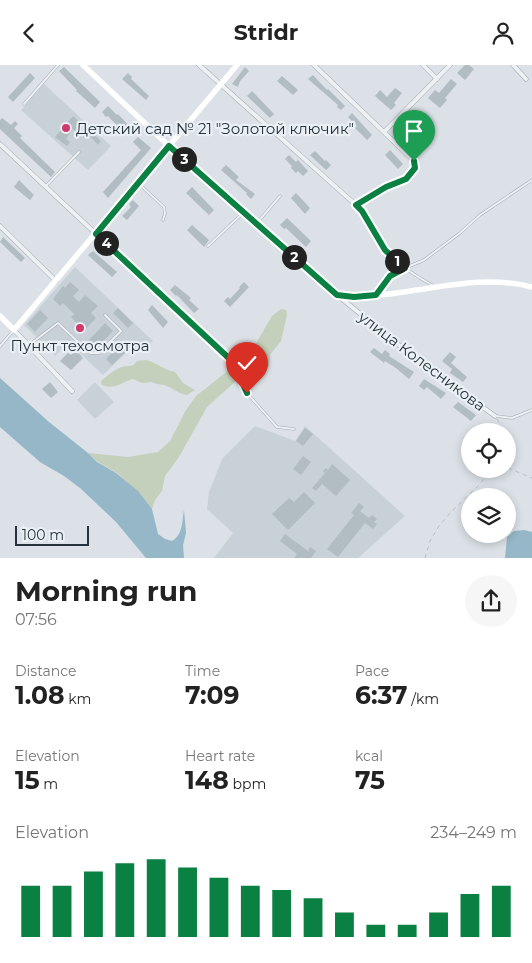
<!DOCTYPE html>
<meta charset="utf-8">
<style>
:root{--surface:#fff;--page:#f6f6f6;--text:#222;--muted:#767676;--accent:#0b8043}
body{margin:0;font-family:Montserrat,sans-serif;background:var(--page);color:var(--text);height:100vh;display:flex;flex-direction:column;font-size:19px;white-space:nowrap}
*{box-sizing:border-box;margin:0}
p{font-size:16px;color:var(--muted)}
.icon{flex:none;width:28px;height:28px;fill:none;stroke:currentColor;stroke-width:2;stroke-linecap:round;stroke-linejoin:round}
.map{position:relative;height:493px;overflow:hidden}
.details{display:flex;flex-direction:column;background:var(--surface);flex:1}
.details>*{flex:none}
.controls{position:absolute;left:461px;top:358px;display:grid;gap:10px}
.controls a{display:grid;place-items:center;width:55px;height:55px;border-radius:50%;background:var(--surface);box-shadow:0 2px 8px #0003;font-size:25px}
.scale{position:absolute;left:15px;bottom:12px;width:74px;box-sizing:border-box;padding-left:5px;border:2px solid #25323c;border-top:0;font-size:14px;line-height:18px;white-space:nowrap;color:#25323c;-webkit-text-stroke:4px #eaf0f4;paint-order:stroke}
.pin{position:absolute;display:grid;place-items:center;width:42px;height:42px;color:#fff;margin:-51px -21px;border-radius:50% 50% 50% 0;rotate:-45deg;box-shadow:0 0 5px #0007}
.pin .icon{rotate:45deg}
.km{position:absolute;width:25px;height:25px;margin:-12px;border-radius:50%;background:#222;color:#fff;font-size:14px;line-height:25px;text-align:center}
.round{display:grid;place-items:center;flex:none;width:52px;height:52px;border-radius:26px;background:var(--page)}
.head{display:flex;align-items:center;justify-content:space-between;height:85px;padding:0 15px}
h1{font-size:28px;font-weight:700;line-height:38px}
.metrics{display:grid;grid-template-columns:repeat(3,1fr);gap:8px;height:85px;padding:5px 15px}
.metrics div{display:grid;align-content:center}
.metrics b{font-size:25px;font-weight:700}
.metrics small{font-size:14px;font-weight:400}
.metrics p{font-size:14px}
.chart{height:140px;padding:10px 15px}
.chart p{display:flex;justify-content:space-between}
.chart svg{width:100%;height:90px;margin-top:5px;stroke:var(--accent);stroke-width:6}
header{display:flex;justify-content:space-between;align-items:center;height:65px;padding:0 15px;background:var(--surface);font-size:22px;font-weight:700}
.map>svg:first-child{display:block}
</style>
<header><svg class="icon" aria-label="back" viewBox="0 0 24 24"><path d="M15 5l-7 7 7 7"/></svg>Stridr<svg class="icon" aria-label="person" viewBox="0 0 24 24"><circle cx="12" cy="8" r="4"/><path d="M4 21q1-7 8-7t8 7"/></svg></header>
<div class="map">
<svg width="532" height="493" viewBox="0 0 532 493">
<rect width="100%" height="100%" fill="#dbe1e6"/>
<path fill="#c9d1d8" d="M44 19 111 81 88 105 21 45Z
M75 202 153 276 143 285 132 282 103 310 68 277 55 291 24 260Z
M95 317 114 337 95 354 77 335Z
M255 361 295 376 305 361 405 451 358 493H214L233 468 207 444 209 427 222 394Z"/>
<path fill="#c5d0bc" d="M281 244 286 245 287 250 281 276 270 290 269 301 266 306 262 309 236 316 207 342 179 392 165 411 162 426 155 435 152 444C142 431 131 420 118 409 107 401 99 400 88 388L128 392 158 387 170 376 186 345 196 331 239 297 255 280 272 251Z
M146 295C157 298 164 305 175 307L183 318 195 325 187 330C178 329 172 322 164 320 159 319 156 319 151 317L142 318 133 314C121 317 116 325 102 320L101 316C107 311 115 304 122 302 129 300 133 303 137 296Z"/>
<path fill="#95b7c8" d="M0 313 49 357 88 388 97 397 116 408 138 426 152 444 158 469 165 474 172 476C183 470 182 456 184 445L186 468 183 480 184 493H146L116 457 80 423 64 411 40 397 0 362Z
M524 465 532 467V493H505L507 472 514 466Z"/>
<path fill="#b2bcc3" d="M465 0H469L474 4 465 15 457 8Z
M64 2 100 37 95 43 76 26 77 25 59 6Z
M245 2 249 6 240 16 238 22 232 19Z
M30 8 35 13 13 37 8 32Z
M128 8 132 12 131 14 149 31 146 35 122 14Z
M313 10 327 25 328 24 345 41 341 45 337 42 338 40 308 14Z
M282 11 298 25 293 30 277 16Z
M451 14 457 19 445 33 447 35 440 43 428 33 435 25 439 28Z
M395 23 402 28 394 38 396 40 391 45 375 31 380 25 387 32Z
M252 26 274 49 270 53 247 31Z
M108 41 117 50 118 49 131 63 125 69 108 51 106 52 102 47Z
M352 48 372 70 367 75 355 63 357 61 348 52Z
M73 51 101 76 98 80 89 70 86 74 73 64 66 74 70 77 67 81 55 72Z
M411 52 420 59 410 70 402 63Z
M2 53 11 60 15 56 18 59 14 63 22 71 20 73 55 107 51 112 0 64V55Z
M138 72 151 83 108 133 103 127 141 85 133 77Z
M390 85 403 99 398 104 385 90Z
M315 86 325 96 326 95 331 100 326 105 310 90Z
M289 90 296 97 298 95 308 106 303 111 298 106 296 108 291 103 292 101 285 94Z
M226 100 239 112 236 115 255 129 251 134 246 129 247 128 221 105Z
M19 115 34 130 30 135 14 122Z
M192 122 214 145 209 150 186 128Z
M296 128 310 143 305 149 291 133Z
M133 135 139 141 127 155 122 151 131 142 129 139Z
M287 153 311 176 306 182 286 163 284 164 280 160Z
M192 160 209 175 204 182 187 165Z
M3 172 25 193 21 197 0 177Z
M93 186 117 207 112 212 88 190Z
M70 217 79 225 73 231 79 237 85 230 98 241 91 248 96 253 81 269 73 262 77 258 71 252 74 249 63 238 60 241 53 234 63 221 65 223Z
M244 217 249 222 230 242 224 236 228 232 230 234 240 223 239 222Z
M175 220 191 233 189 235 199 244 194 248 177 230 176 231 170 225Z
M152 240 168 257 163 263 148 245Z
M118 243 133 258 128 263 113 248Z
M40 245 48 253 35 267 27 259Z
M105 258 113 266 96 284 88 276Z
M125 275 131 282 112 300 106 294Z
M374 283 382 289 385 285 390 289 389 291 414 307 409 314 396 303 385 296 384 298 370 287Z
M76 285 83 293 71 305 60 296 68 288 71 290Z
M450 287 456 292 451 298 467 312 463 317 450 308 452 304 442 296Z
M424 314 446 328 441 334 427 322 424 325 419 321Z
M50 317 58 327 51 333 42 324Z
M458 337 476 350 471 356 453 342Z
M305 363 313 369 303 381 296 376Z
M303 391 311 397 301 410 293 404Z
M332 399 350 415 336 431 322 419 316 426 312 423 325 408 323 406 326 403 328 405Z
M304 427 315 438 288 465 272 449 289 433 294 437Z
M359 438 364 442 360 446 369 453 372 450 377 454 374 457 377 459 373 464 365 458 338 492 327 484 354 450 351 448Z
M285 469 308 486 310 482 316 486 311 493H294L297 489 280 476Z"/>
<g fill="none" stroke-linecap="round" stroke-linejoin="round">
<g stroke="#a1a9b0" stroke-width="3">
<path id="lane" d="M24 39 58 0
M414 97 415 103 406 114 386 122 356 140C368 153 373 172 385 186 398 200 416 211 432 220
M138 118 164 142 165 148 163 155
M45 122 79 87
M257 158 280 131
M208 181 243 148
M378 228 390 211 405 203 424 195 460 168 480 150 532 115
M29 280 58 258 90 288H99L121 266 105 250
M0 281 13 266
M233 297 247 328 277 362 294 364
M496 351 512 353 532 345"/>
</g>
<g stroke="#a1a9b0" stroke-width="5">
<path id="street" d="M199 0 356 140
M314 0 414 96
M423 0 437 14
M513 0 526 14
M384 67 450 0
M0 79 233 297
M0 161 56 216
M337 230 420 297 495 351
M14 265 72 326"/>
</g>
<path stroke="#babfc4" stroke-width="1" stroke-dasharray="4 4" stroke-linecap="butt" d="M497 354 504 366
M508 403 532 413
M425 493 430 476 439 461 451 447 480 419 491 404"/>
<use href="#lane" stroke="#eef1f4" stroke-width="2"/>
<use href="#street" stroke="#eef1f4" stroke-width="4"/>
<path stroke="#fff" stroke-width="5.5" d="M83 0 169 81 337 230C402 237 468 205 532 222
M0 251 14 265 237 0"/>
</g>
<g fill="none" stroke-linecap="round" stroke-linejoin="round">
<g stroke="#fff" stroke-width="10">
<path id="route" d="M247 328 233 297 96 169 169 81 337 230 354 232 376 230 390 211 405 203 385 185 362 146 356 140 386 122 406 114 415 103 414 96"/>
</g>
<use href="#route" stroke="#0b8043" stroke-width="6"/>
</g>
<g fill="#d03b6d" stroke="#eaf0f4" stroke-width="2">
<circle cx="66" cy="63" r="5"/>
<circle cx="80" cy="263" r="5"/>
</g>
<g text-anchor="middle" dominant-baseline="central" stroke-width="4.5" stroke-linejoin="round" paint-order="stroke">
<g font-size="15" fill="#25323c" stroke="#eaf0f4" text-anchor="start">
<text x="76" y="63">Детский сад № 21 "Золотой ключик"</text>
<text x="80" y="280" text-anchor="middle">Пункт техосмотра</text>
</g>
<g font-size="15" fill="#25323c" stroke="#eaf0f4">
<text transform="translate(422 296) rotate(37)">улица Колесникова</text>
</g>
</g>
</svg>
<div class="controls">
<a><svg class="icon" aria-label="locate" viewBox="0 0 24 24"><circle cx="12" cy="12" r="6"/><path d="M12 2v4M12 18v4M2 12h4M18 12h4"/></svg></a>
<a><svg class="icon" aria-label="layers" viewBox="0 0 24 24"><path d="M12 4l9 5-9 5-9-5zM3 14l9 5 9-5"/></svg></a>
</div>
<div class="scale">100 m</div>
<div class="pin" style="left:414px;top:96px;background:#1e9e55"><svg class="icon" aria-label="arrive" viewBox="0 0 24 24"><path d="M6 21V4h12l-3 4 3 4H6"/></svg></div>
<div class="pin" style="left:247px;top:328px;background:#d93025"><svg class="icon" aria-label="check" viewBox="0 0 24 24"><path d="M5 12l5 5 9-10"/></svg></div>
<b class="km" style="left:397px;top:196px">1</b>
<b class="km" style="left:294px;top:192px">2</b>
<b class="km" style="left:184px;top:94px">3</b>
<b class="km" style="left:106px;top:178px">4</b>
</div>
<section class="details">
<div class="head"><div><h1>Morning run</h1><p>07:56</p></div><a class="round"><svg class="icon" aria-label="share" viewBox="0 0 24 24"><path d="M12 15V3M7 8l5-5 5 5M5 13v7h14v-7"/></svg></a></div>
<div class="metrics">
<div><p>Distance</p><b>1.08<small> km</small></b></div>
<div><p>Time</p><b>7:09</b></div>
<div><p>Pace</p><b>6:37<small> /km</small></b></div>
</div>
<div class="metrics">
<div><p>Elevation</p><b>15<small> m</small></b></div>
<div><p>Heart rate</p><b>148<small> bpm</small></b></div>
<div><p>kcal</p><b>75</b></div>
</div>
<div class="chart"><p><span>Elevation</span>234–249 m</p>
<svg viewBox="0 0 160 44" preserveAspectRatio="none"><path d="M5 44V19M15 44V19M25 44V12M35 44V8M45 44V6M55 44V10M65 44V15M75 44V19M85 44V21M95 44V25M105 44V32M115 44V38M125 44V38M135 44V32M145 44V23M155 44V19"/></svg>
</div>
</section>
